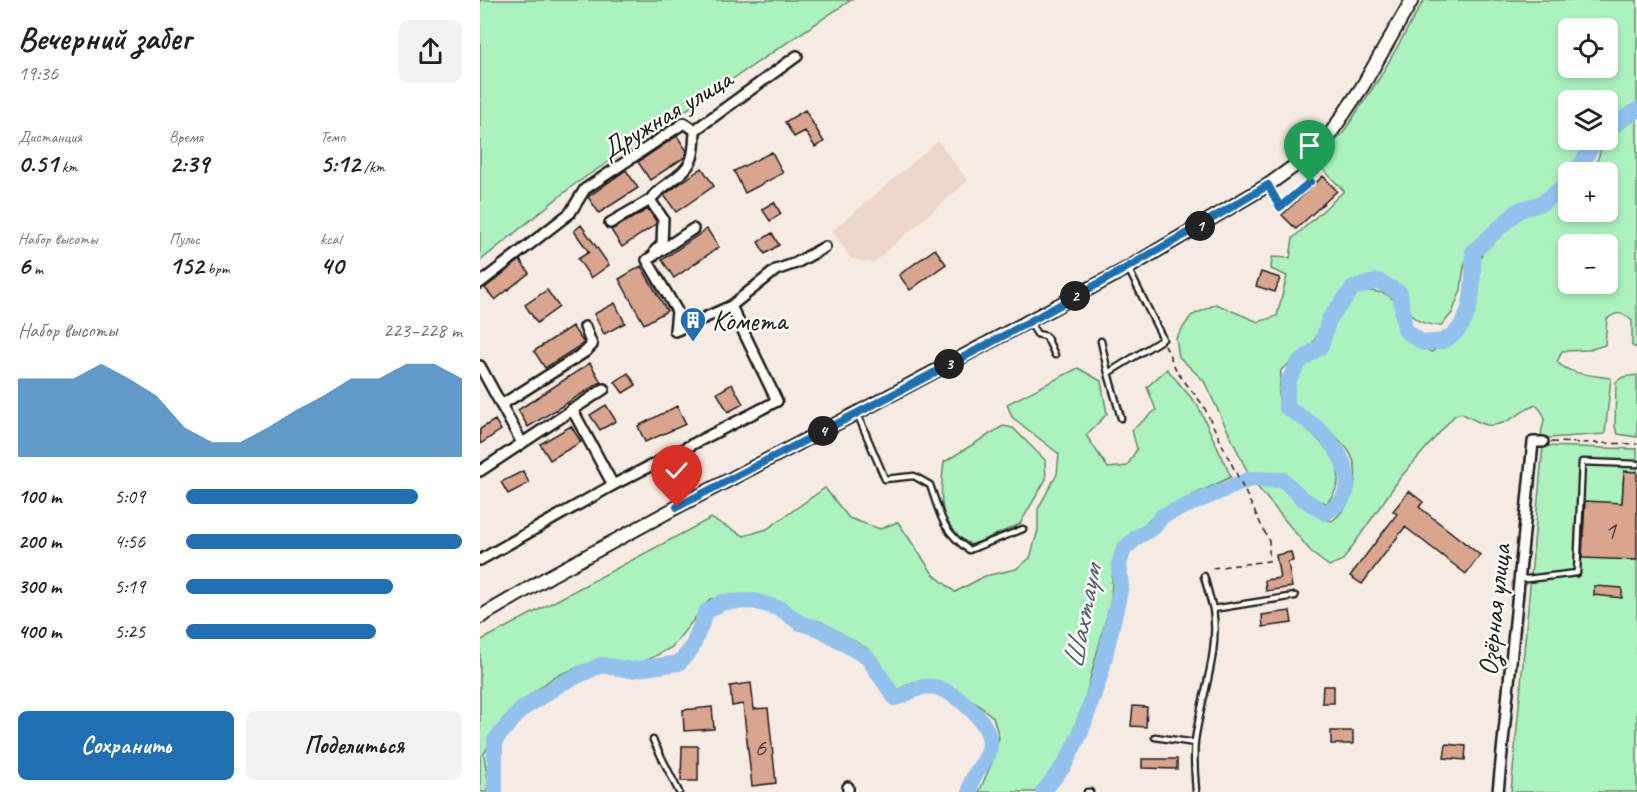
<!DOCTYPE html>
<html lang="ru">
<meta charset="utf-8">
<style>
:root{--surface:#fff;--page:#f2f2f2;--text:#202124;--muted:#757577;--accent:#1f6fb2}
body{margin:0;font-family:Caveat,sans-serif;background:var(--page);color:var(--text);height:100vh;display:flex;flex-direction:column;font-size:22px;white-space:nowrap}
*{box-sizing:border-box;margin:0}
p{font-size:20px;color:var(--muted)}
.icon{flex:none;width:33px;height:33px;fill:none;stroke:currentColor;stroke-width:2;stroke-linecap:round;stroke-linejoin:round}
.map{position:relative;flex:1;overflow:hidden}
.side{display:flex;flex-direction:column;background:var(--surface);width:480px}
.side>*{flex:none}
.tools{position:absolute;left:1078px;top:18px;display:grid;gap:12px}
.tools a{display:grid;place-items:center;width:60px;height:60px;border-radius:9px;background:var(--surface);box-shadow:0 3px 9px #0003;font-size:30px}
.pin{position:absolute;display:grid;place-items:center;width:51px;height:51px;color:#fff;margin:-62px -26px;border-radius:50% 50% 50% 0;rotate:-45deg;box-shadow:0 0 6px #0007}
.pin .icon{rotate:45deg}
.km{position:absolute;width:30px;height:30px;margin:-15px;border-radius:50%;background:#222;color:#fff;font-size:16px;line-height:30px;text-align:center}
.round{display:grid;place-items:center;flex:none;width:63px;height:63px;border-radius:9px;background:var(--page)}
.head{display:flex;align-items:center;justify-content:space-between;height:102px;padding:0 18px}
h1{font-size:33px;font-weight:700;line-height:45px}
.figures{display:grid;grid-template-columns:repeat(3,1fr);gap:9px;height:102px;padding:6px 18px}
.figures div{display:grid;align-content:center}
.figures b{font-size:26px;font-weight:700}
.figures small{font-size:16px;font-weight:400}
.figures p{font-size:16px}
.chart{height:168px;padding:12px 18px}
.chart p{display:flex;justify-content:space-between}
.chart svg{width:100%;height:108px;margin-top:6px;fill:var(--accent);opacity:.7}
.action{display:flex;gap:12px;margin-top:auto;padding:12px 18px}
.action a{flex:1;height:69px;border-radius:9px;background:var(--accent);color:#fff;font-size:24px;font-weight:700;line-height:69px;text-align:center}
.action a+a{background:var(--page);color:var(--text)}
ul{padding:0 18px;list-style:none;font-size:20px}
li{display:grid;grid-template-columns:96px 72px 1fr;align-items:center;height:45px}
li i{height:15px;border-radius:8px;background:var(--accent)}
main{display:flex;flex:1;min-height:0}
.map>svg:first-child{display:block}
</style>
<main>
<section class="side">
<div class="head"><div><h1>Вечерний забег</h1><p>19:36</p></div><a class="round"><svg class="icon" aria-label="share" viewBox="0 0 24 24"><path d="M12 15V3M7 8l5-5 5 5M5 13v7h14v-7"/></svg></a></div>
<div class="figures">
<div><p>Дистанция</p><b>0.51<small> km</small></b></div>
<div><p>Время</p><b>2:39</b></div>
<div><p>Темп</p><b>5:12<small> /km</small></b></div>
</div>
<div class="figures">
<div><p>Набор высоты</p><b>6<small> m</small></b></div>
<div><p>Пульс</p><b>152<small> bpm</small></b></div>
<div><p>kcal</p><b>40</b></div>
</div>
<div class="chart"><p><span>Набор высоты</span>223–228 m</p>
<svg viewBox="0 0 160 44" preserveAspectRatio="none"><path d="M0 44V12L10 12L20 12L30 6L40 12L50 19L60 32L70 38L80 38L90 32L100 25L110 19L120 12L130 12L140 6L150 6L160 12V44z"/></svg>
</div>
<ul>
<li><b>100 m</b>5:09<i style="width:84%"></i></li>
<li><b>200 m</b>4:56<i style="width:100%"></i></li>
<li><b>300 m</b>5:19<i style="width:75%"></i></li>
<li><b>400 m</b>5:25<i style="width:69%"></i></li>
</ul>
<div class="action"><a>Сохранить</a><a>Поделиться</a></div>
</section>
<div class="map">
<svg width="1157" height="792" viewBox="0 0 1157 792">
<rect width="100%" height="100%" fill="#f6ebe2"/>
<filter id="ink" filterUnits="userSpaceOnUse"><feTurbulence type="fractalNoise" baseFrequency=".0167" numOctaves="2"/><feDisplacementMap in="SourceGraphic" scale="12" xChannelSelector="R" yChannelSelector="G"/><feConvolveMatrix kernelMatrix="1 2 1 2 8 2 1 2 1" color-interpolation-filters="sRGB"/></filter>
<g filter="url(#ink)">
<path fill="#edd6c9" d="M458 141 488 181 393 263 371 259 352 231Z"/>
<path fill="#abf2be" stroke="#64876d" stroke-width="1.5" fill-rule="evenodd" d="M0 0H371L95 184 0 261Z
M944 0H1157V104L1128 119V100H1089V140H1109L1105 151 1091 172H1089L1088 177 1057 199 1037 205 1011 227 988 249 983 272 981 290 972 313 961 326C908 322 944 292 906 281 902 280 897 277 893 277 872 278 853 300 844 317 840 327 838 338 830 346 822 355 811 362 801 370 801 381 796 398 802 408 804 412 812 416 816 420 842 442 877 469 847 503 827 500 818 488 803 475L768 473 724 381 699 357 696 338 711 316 736 304 778 322 797 316 807 276 791 269 792 257 810 258 813 238 864 191 836 162 863 133 900 77ZM1089 28H1128V68H1089Z
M1157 119V348L1152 346V321C1143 312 1137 311 1127 319L1125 345 1109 350 1082 351 1077 362C1090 375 1113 375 1131 378L1125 434 1068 438 1061 436C1062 420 1070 419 1056 405 1041 410 1025 428 1007 425 998 423 989 417 981 413L974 416 920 478 863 560 849 566 833 554 775 484 805 487 824 506 839 517 852 521C872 506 884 473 868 450 858 435 831 419 815 409 810 395 810 378 821 366 827 359 836 358 843 349 848 341 848 331 852 322 857 310 869 299 879 290 893 291 916 291 918 310 918 316 917 323 921 329 928 340 941 345 951 352L983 333 991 322 994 308 996 270 1004 249 1039 214 1061 209 1089 189V212H1128V172H1105L1117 161 1124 140H1128V136ZM1089 244H1128V284H1089Z
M598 368 621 381 627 414 606 435 628 468 647 466 657 449 652 430 676 410 667 387 687 369 718 406 751 477 678 512 640 548 633 565 631 600 604 702 586 751 555 792H499L512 762 519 737 513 717 493 701 460 683 433 682 417 690 388 649 342 622 323 617 297 601 262 596 230 599 192 647 168 660 147 665 125 659 104 665 74 677 45 699 23 719 4 754 8 781 7 792H0V641L231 518 264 536 287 529 345 488 369 518 400 529 418 522 453 574 475 592 505 576 536 569 550 558 558 530V509L577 474 579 454 532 417 527 404Z
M1157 375V437L1138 434 1135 427 1136 382 1143 377Z
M523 426 533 428 565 460 566 479 540 524 492 545C487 542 481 539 476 535 457 518 461 485 464 462Z
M1063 446 1157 449V472H1144L1142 503 1105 502 1102 557 1157 560V792H1031Z"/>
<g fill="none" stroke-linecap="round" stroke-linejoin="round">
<path stroke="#93c1ee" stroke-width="16" d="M1128 129 1157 110
M1096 172 1116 140
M15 792V740L41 710 80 684 121 665 151 670 199 663 212 648 226 612 243 602 274 601 301 609 320 623 342 630 388 658 415 698C429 694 440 684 455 687 476 692 517 726 509 750 504 767 491 772 490 792
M563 792 585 764 601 732 621 673 641 587 639 564 644 549 656 538 674 527 682 516 770 479 803 480 822 498 845 513C849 510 854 508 857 505 882 483 857 445 837 428 828 420 816 414 806 407L808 381 820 361 841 346 849 319 873 288 898 281 920 293 925 330 943 343C948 342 956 342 962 341 996 328 993 281 993 252L1039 210 1062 203 1089 183"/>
</g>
<path fill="#d9a58f" stroke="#1c1c1c" stroke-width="1.5" d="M325 110 344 142 335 147 325 131 314 137 305 122Z
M197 136 207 151 205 157 170 180 158 162Z
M292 152 303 173 265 193 254 171Z
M222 168 234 186 196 212 184 195Z
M146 170 158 188 119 213 108 197Z
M843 176 857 191 816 229 802 215Z
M294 202 301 214 290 221 282 209Z
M168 209 176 221V224L142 247 131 230Z
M101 225 129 265 111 278 98 259 109 252 94 231Z
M227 229 239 247 194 278 182 260Z
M292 233 299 245 285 254 278 242Z
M455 249 466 264 430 290 419 275Z
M40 260 49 273 15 300 5 288Z
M161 266 187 311 164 324 139 279Z
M781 272 800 278 795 292 776 286Z
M67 290 79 307 57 323 45 305Z
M135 303 145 323 124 334 114 314Z
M92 326 104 343 65 368 54 351Z
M110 363 121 382 48 427 38 410Z
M148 373 156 385 143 393 135 382Z
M252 384 263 404 248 412 237 393Z
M126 405 136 421 120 430 110 415Z
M197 406 206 424 165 442 158 426Z
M15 420 21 430 0 444V429Z
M91 426 101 442 70 460 60 444Z
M43 471 49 483 28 494 21 482Z
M1144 471 1157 472V560L1102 558 1105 501 1142 503Z
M929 491 943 502 939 507 1000 555 986 574 925 527 882 584 870 576 917 514 913 511Z
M811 552 813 561 808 562 812 587 786 591 785 580 800 578 796 555Z
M1114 586 1142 588V598L1114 595Z
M810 611 812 623 783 627 782 615Z
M271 683 274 709 288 708 296 783 272 786 263 704 252 706 250 686Z
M843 686H854V703H842Z
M653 706 667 707 666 727 651 726Z
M232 707 234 729 204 731 203 710Z
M851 731H873V744H851Z
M966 744 986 746 985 760 964 758Z
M202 746H218V781H201Z
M662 759H697V769L662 768Z"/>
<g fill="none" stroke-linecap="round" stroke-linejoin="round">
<g stroke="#1c1c1c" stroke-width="9">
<path id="service" d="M789 187 800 207 830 182
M549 321 557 334 566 336 575 355
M621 341 628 373 683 339 648 268
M628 373 641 418
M377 413 405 479 434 476 450 485C461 516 461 529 489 550L543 529
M724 576 733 609
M1040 578 1047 579 1097 573 1102 462 1157 464
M675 737 715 743
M173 740 199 792
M607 792H610
M716 792C715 775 713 757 715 741 721 696 740 654 733 609L815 596"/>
</g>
<g stroke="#1c1c1c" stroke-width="14">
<path id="minor" d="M130 223 170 200
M175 251 182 244 183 219 170 200C175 193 182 188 189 183 213 166 214 160 215 130
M0 283 90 213 105 189 204 123 215 130 317 56
M251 306 296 270 316 263 345 247
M0 366 42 443
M21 405 105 352 112 345 105 327
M92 409 133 485
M0 471 124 389
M0 560 133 485 297 401 251 306 195 331 197 311 167 260 213 229
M368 792V787
M1018 792 1053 442H1063"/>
</g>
<g stroke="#1c1c1c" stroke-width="16">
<path id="tertiary" d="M0 617 70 576 197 507 377 413 648 268 788 185 842 146 882 87 932 0"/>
</g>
<path stroke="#1c1c1c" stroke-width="1.5" stroke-dasharray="6 4.5" stroke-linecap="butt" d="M685 345 697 372 723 405 789 541V561L732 568 729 571
M1071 442 1157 444"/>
<use href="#service" stroke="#fdfcf7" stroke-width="4.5"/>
<use href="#minor" stroke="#fdfcf7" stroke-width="9"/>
<use href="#tertiary" stroke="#fdfcf7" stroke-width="12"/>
</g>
</g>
<g fill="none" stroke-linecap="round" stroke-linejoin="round" filter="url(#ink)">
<g stroke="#fff" stroke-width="12">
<path id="route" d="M197 507C396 403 596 302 788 185L800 207 830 182"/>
</g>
<use href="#route" stroke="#1f6fb2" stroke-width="8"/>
</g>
<defs>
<g id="building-pin" transform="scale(1.35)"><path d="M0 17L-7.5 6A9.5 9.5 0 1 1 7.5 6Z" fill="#1f6fb2" stroke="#fdfcf7"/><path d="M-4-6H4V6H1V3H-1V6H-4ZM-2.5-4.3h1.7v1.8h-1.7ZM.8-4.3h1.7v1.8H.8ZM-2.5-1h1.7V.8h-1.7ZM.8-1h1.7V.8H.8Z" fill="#fff"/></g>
</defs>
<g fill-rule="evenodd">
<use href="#building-pin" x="213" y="320"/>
</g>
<g text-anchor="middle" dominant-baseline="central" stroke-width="5" stroke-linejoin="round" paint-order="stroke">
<g font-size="26" fill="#4b3e39">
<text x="1130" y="530">1</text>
<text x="280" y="747">6</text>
</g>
<g font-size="28" fill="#1c1c1c" stroke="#fdfcf7">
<text transform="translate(186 114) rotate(-31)">Дружная улица</text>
<text transform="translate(1014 610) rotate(-84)">Озёрная улица</text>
</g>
<g font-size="28" fill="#1c1c1c" stroke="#fdfcf7" text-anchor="start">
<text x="232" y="320">Комета</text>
</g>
<g font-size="30" font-style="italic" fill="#4c5e70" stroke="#fdfcf7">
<text transform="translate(602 617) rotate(-79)">Шахтаум</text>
</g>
</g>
</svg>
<div class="tools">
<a><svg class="icon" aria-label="locate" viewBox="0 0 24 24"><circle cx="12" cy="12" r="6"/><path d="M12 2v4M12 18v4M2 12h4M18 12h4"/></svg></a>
<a><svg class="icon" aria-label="layers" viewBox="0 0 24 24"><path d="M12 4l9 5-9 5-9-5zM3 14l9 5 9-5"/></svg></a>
<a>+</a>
<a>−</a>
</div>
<div class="pin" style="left:830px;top:182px;background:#1e9e55"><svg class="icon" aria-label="arrive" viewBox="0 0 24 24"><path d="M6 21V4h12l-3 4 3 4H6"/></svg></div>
<div class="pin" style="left:197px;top:507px;background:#d93025"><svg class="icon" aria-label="check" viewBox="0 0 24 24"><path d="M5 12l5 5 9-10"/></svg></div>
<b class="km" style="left:720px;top:226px">1</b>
<b class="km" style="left:595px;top:296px">2</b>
<b class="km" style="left:469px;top:364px">3</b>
<b class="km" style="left:343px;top:431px">4</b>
</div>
</main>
